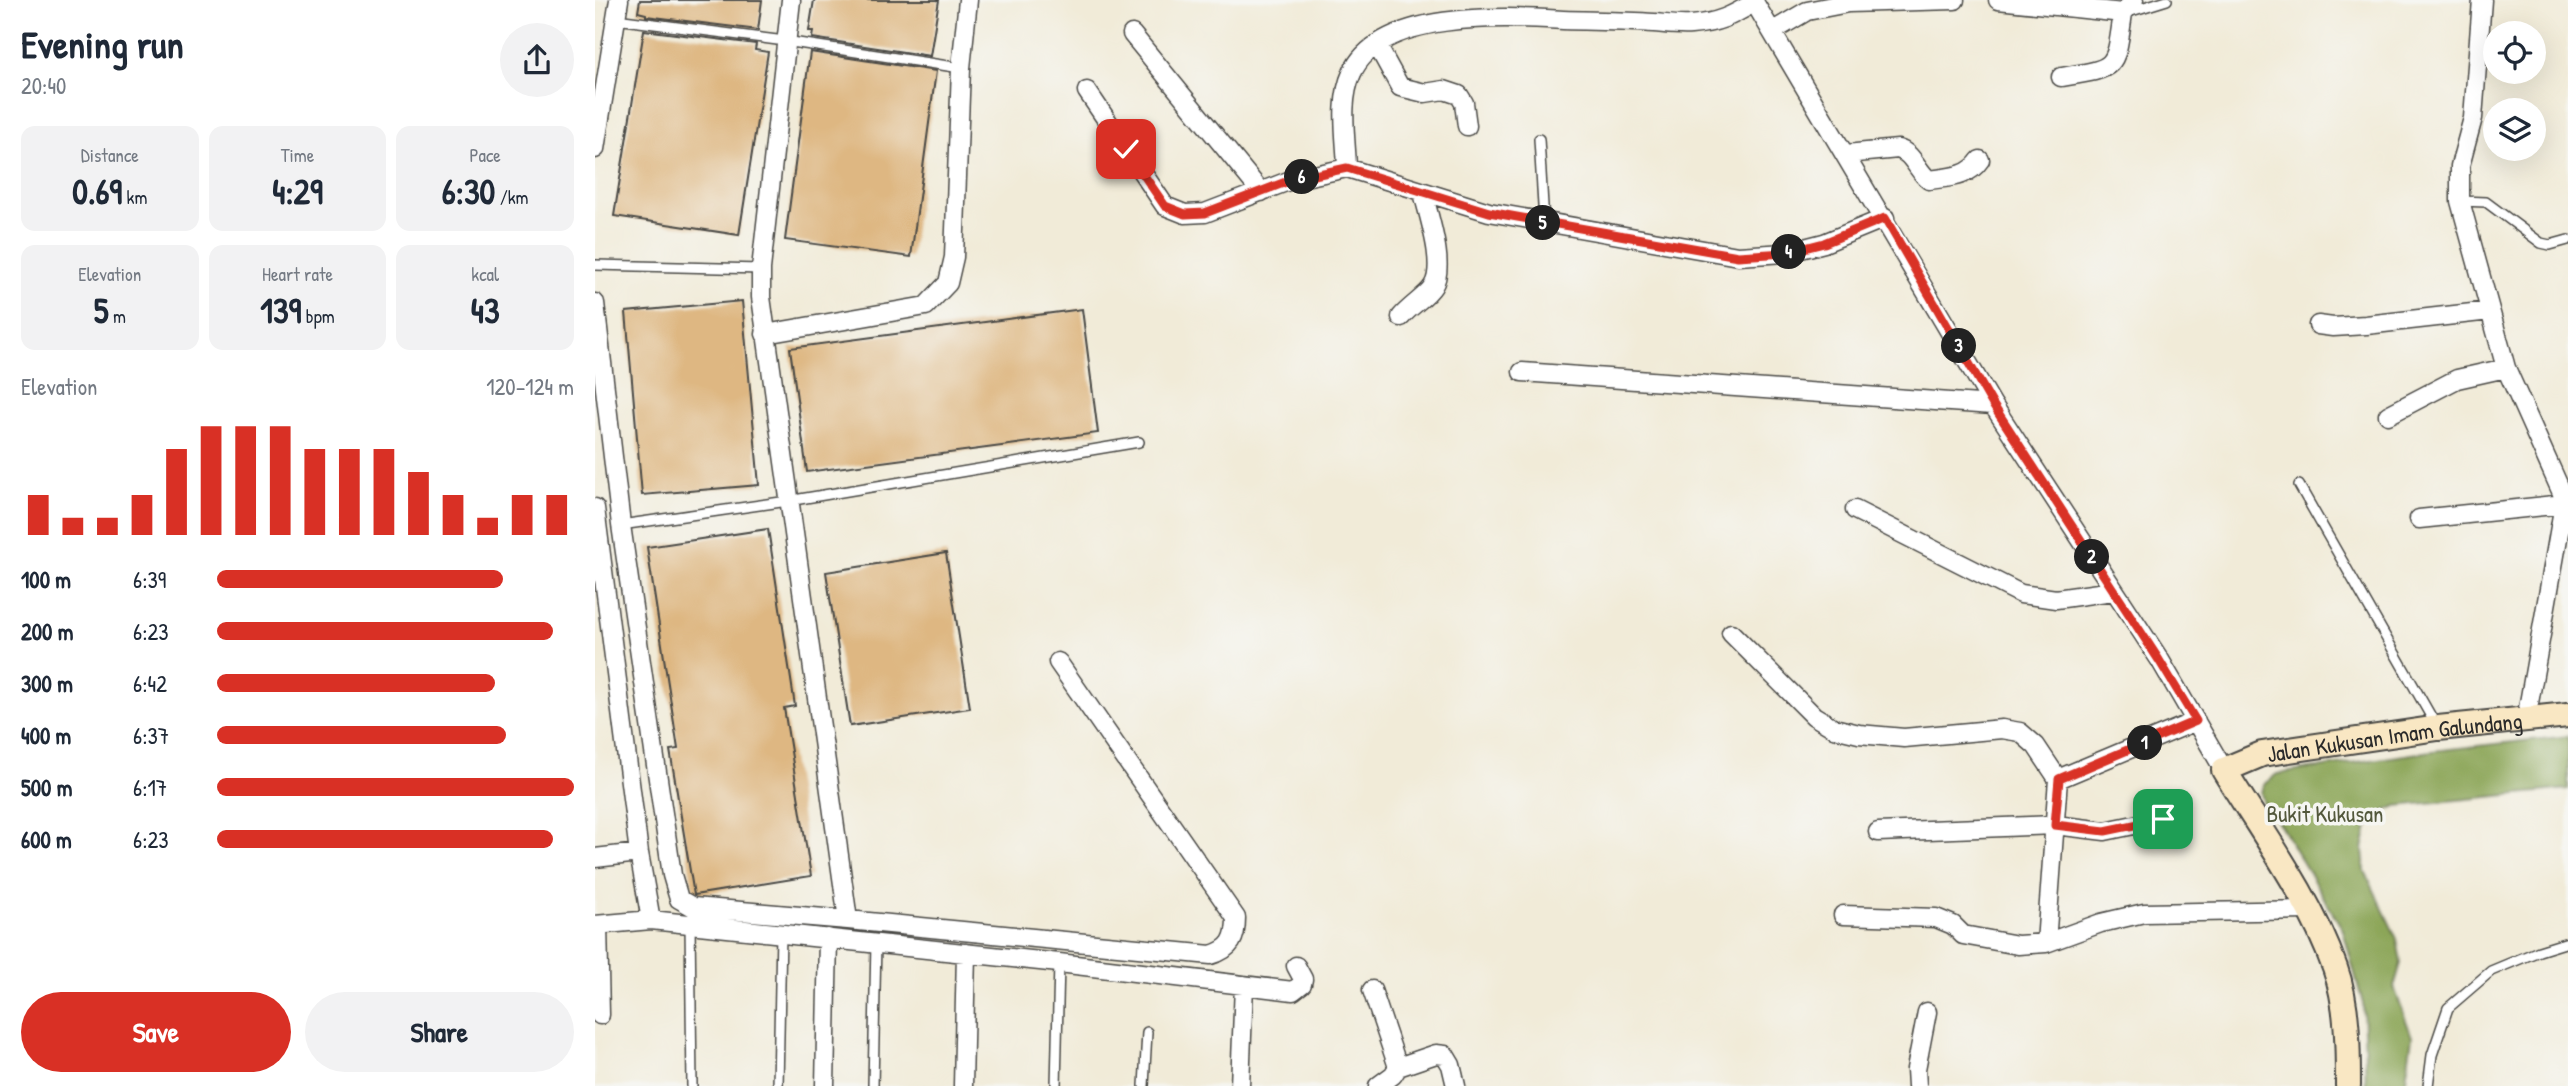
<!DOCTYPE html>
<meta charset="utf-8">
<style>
:root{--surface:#fff;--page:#f2f2f3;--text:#1f2937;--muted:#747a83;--accent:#d93025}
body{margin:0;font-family:"Patrick Hand",sans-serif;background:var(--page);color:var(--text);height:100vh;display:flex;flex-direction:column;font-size:26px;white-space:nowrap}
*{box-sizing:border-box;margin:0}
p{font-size:23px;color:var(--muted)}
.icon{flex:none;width:38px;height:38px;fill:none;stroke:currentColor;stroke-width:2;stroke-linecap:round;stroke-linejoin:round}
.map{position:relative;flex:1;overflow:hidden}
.details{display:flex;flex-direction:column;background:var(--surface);width:595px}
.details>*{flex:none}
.buttons{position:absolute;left:1888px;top:21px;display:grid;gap:14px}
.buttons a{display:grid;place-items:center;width:63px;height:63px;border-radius:50%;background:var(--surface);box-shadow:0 7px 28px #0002;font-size:35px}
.pin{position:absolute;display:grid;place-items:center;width:60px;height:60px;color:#fff;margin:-30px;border-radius:14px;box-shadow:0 4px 10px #0006}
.km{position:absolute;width:35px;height:35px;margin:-18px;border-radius:50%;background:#222;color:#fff;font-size:19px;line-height:35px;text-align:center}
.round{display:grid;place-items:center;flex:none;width:74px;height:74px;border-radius:37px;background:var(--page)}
.headline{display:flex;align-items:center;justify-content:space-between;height:119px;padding:0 21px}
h1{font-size:38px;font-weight:700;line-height:52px}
.metrics{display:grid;grid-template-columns:repeat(3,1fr);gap:10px;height:119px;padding:7px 21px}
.metrics div{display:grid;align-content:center;border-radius:14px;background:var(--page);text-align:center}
.metrics b{font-size:35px;font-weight:700}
.metrics small{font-size:19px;font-weight:400}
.metrics p{font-size:19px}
.chart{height:196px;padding:14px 21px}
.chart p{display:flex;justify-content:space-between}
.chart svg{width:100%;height:126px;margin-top:7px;stroke:var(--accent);stroke-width:6}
.action{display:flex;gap:14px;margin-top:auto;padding:14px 21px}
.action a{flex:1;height:80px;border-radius:42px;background:var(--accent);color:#fff;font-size:28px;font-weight:700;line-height:80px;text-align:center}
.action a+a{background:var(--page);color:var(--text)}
ul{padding:0 21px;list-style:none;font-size:23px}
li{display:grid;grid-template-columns:112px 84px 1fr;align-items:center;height:52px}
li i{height:18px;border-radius:9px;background:var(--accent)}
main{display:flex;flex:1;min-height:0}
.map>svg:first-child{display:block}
</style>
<main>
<section class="details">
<div class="headline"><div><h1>Evening run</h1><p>20:40</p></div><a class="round"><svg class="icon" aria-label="share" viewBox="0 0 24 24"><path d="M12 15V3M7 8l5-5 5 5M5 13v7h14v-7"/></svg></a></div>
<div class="metrics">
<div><p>Distance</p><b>0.69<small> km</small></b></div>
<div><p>Time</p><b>4:29</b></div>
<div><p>Pace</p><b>6:30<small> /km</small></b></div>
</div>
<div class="metrics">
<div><p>Elevation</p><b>5<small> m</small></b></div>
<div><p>Heart rate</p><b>139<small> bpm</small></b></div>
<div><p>kcal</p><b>43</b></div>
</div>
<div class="chart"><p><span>Elevation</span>120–124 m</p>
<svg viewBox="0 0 160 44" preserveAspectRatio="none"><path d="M5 44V30M15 44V38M25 44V38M35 44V30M45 44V14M55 44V6M65 44V6M75 44V6M85 44V14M95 44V14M105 44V14M115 44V22M125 44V30M135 44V38M145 44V30M155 44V30"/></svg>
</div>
<ul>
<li><b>100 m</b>6:39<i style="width:80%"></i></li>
<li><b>200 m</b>6:23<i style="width:94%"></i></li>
<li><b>300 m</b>6:42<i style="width:78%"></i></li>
<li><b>400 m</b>6:37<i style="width:81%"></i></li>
<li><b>500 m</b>6:17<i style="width:100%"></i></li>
<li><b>600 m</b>6:23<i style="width:94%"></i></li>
</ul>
<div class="action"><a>Save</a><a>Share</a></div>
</section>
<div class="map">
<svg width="1973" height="1086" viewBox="0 0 1973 1086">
<rect width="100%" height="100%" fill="#f6f6f2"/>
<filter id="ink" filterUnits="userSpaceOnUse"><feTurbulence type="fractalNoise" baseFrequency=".0143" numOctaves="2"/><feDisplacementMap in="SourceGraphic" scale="14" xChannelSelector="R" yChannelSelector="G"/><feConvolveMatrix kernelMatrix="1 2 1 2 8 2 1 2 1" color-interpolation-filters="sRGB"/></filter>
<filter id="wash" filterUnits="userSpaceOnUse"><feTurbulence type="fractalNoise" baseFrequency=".00686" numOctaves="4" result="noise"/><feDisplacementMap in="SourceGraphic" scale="28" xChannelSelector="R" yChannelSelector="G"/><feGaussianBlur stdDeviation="1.57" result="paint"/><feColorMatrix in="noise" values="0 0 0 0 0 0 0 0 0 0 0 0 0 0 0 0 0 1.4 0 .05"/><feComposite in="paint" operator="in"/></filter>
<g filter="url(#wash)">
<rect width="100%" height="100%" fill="#f1ebd8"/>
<path fill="#8ca659" stroke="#5c6842" stroke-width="2" d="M1973 736V789L1801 806 1783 814 1773 826 1768 849 1770 871 1802 939 1806 963 1799 987 1817 1037 1810 1086H1771L1768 1004 1748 930 1686 826 1669 804 1666 793 1668 785 1682 774 1837 751Z"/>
<g id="blocks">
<path fill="#deb782" d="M45 0H167L163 30 51 16V14L43 12Z
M219 0H344L335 56 217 38 218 31H214Z
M49 30 161 44 160 50 173 52 144 235 19 216Z
M215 52 341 71 316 257 190 240Z
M147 301 164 485 47 495 31 312Z
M487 309 503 433 212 472 195 348Z
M173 529 200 706 189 708 216 876 99 895 75 750 83 749 52 547Z
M351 553 375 708 255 726 231 572Z"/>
</g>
</g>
<g filter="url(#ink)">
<use href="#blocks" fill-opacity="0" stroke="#494845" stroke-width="2"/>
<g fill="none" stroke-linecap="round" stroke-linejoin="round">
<g stroke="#494845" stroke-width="12">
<path id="lane" d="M1533 12 1572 0
M21 19 190 41 366 68
M944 139 949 222
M1865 201 1891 202 1946 243 1955 245 1973 240
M0 265 166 269
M1704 485 1842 727
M26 525 193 501 544 442
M95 924 97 1086
M183 1086 186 933
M278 1086 281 943
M461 1086 464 963
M549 1086 552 1032
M1833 1086 1837 1055 1853 1008 1896 971 1944 951 1973 942"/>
</g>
<g stroke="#494845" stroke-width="21">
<path id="street" d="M196 0 166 269V297L253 920 616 955C636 949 641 939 641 918L463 662
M1158 0 1398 405 1565 660 1629 770
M1403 0 1528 13 1539 0
M1887 0 1878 118 1865 166V201L1911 368 1967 493 1969 504 1931 720
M1178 31 1212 11 1253 3 1360 0
M537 34 666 192
M782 45 805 87 830 93 849 90 864 95 869 103 872 126
M1466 77C1523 68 1520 70 1528 13
M492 91 570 206 590 214 610 213 696 180 752 168 894 212 1143 256 1190 253 1229 243 1290 218
M0 149 24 0
M1251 154 1303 149C1318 153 1322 171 1334 180 1353 177 1373 178 1385 160
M752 168C751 137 744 101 757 73 786 9 911 17 968 20 998 21 1028 21 1059 23 1071 24 1084 26 1096 25 1123 23 1137 16 1160 2
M0 303 26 525 77 875 84 899 98 907 253 920
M806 317C815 306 832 296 838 286 851 265 833 215 828 192
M1723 325 1738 327 1771 325 1895 311
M170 334 331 306 353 283 359 257 366 68 373 0
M927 372 1398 405
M1793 415 1862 379 1911 368
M0 508 44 853 56 920
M1260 510 1426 594 1461 599 1518 591
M1824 519 1969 504
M1136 633 1219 716 1239 728 1264 734 1309 738 1407 729 1425 732 1441 746 1463 779 1451 943
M1463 779 1601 721
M1283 832 1460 825 1510 831 1568 819
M0 858 44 853
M1248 915 1341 918 1358 925 1368 935 1423 945 1451 943 1506 923 1549 913 1714 910
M0 925 56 920 464 963 698 991 707 984 708 979 701 966
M3 925 5 1015
M777 990 803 1067 798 1075 783 1086
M803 1067 841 1054 850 1055 856 1065 861 1086
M230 1086 233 938
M368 1086 371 953
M645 1086 649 985
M1322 1086 1321 1069 1332 1012"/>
</g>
<g stroke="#494845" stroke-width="28">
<g id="secondary">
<path id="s1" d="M1753 1086C1753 1048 1753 1004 1740 968 1715 897 1668 834 1629 770L1667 754 1843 728 1973 715"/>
</g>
</g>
<use href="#lane" stroke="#fff" stroke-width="9"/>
<use href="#street" stroke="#fff" stroke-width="18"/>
<use href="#secondary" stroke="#f9e7c3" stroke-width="24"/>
</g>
</g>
<g fill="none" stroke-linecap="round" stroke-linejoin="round" filter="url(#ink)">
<g stroke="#fff" stroke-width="14">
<path id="route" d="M531 149 570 206 590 214 610 213 696 180 752 168 894 212 1143 256 1190 253 1229 243 1290 218 1398 405 1564 660 1601 721 1464 779 1460 825 1510 831 1568 819"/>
</g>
<use href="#route" stroke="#d93025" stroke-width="9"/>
</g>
<g text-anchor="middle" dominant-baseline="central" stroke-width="7" stroke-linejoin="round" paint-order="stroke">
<g font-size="23" fill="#2b2b2b" stroke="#f6f6f2">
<text stroke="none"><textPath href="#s1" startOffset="522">Jalan Kukusan Imam Galundang</textPath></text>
</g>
<g font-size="23" fill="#53583c" stroke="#f6f6f2">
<text x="1730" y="813">Bukit Kukusan</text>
</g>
</g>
</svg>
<div class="buttons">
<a><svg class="icon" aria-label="locate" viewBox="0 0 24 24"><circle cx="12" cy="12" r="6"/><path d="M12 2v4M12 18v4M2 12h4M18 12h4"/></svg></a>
<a><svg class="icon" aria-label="layers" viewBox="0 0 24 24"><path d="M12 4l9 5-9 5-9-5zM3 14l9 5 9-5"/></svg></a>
</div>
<div class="pin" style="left:1568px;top:819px;background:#1e9e55"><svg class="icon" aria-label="arrive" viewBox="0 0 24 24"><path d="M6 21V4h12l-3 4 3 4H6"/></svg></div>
<div class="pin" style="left:531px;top:149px;background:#d93025"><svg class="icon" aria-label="check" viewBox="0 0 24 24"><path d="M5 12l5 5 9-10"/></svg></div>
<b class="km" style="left:1550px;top:743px">1</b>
<b class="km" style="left:1497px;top:557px">2</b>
<b class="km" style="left:1364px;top:346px">3</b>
<b class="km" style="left:1194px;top:252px">4</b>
<b class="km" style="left:948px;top:223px">5</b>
<b class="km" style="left:707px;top:177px">6</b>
</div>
</main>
